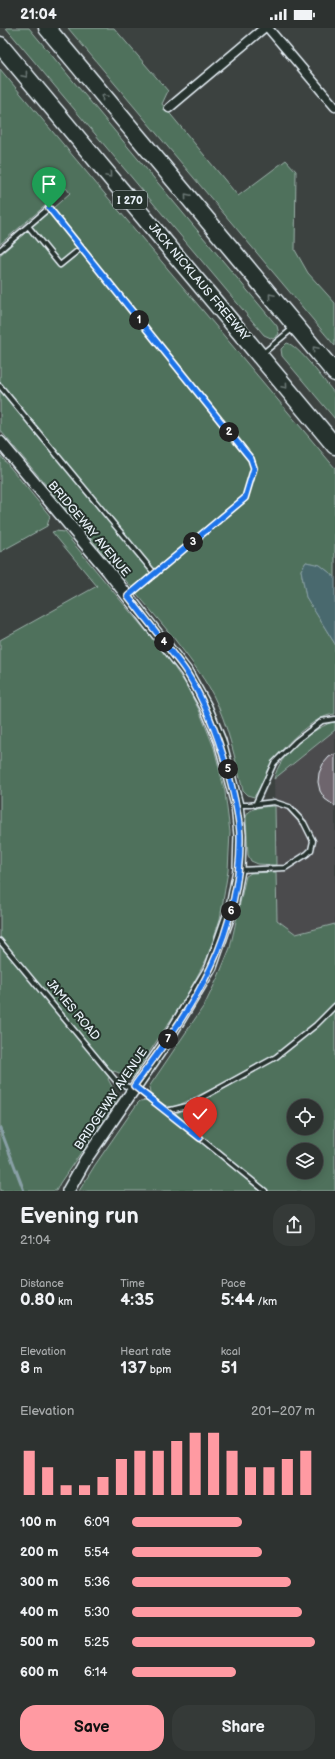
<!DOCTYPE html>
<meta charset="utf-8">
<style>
:root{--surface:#2d3230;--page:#353a38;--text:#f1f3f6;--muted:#a7aaab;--line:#484d4c;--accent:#ff9aa2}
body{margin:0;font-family:"Balsamiq Sans",sans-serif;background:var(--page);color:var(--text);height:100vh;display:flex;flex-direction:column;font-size:15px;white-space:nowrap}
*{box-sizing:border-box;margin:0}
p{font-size:13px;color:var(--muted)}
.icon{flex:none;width:22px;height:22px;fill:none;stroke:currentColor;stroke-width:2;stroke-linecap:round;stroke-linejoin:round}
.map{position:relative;height:1163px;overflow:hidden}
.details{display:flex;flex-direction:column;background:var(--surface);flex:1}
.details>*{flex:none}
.tools{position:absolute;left:287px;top:1071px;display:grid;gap:8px}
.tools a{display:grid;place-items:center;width:36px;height:36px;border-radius:50%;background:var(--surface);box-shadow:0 2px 10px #0003,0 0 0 1px var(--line);font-size:20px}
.pin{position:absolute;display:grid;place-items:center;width:34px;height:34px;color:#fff;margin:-41px -17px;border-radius:50% 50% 50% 0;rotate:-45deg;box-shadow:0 0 4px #0007}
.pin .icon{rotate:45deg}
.km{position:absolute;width:20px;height:20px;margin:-10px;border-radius:50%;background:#222;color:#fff;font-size:11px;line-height:20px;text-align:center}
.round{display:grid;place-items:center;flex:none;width:42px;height:42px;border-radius:16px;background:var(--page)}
.overview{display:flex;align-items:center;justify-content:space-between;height:68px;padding:0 20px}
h1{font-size:22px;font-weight:800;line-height:30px}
.figures{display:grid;grid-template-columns:repeat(3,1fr);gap:6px;height:68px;padding:4px 20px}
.figures div{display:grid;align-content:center}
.figures b{font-size:17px;font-weight:800}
.figures small{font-size:11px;font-weight:400}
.figures p{font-size:11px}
.chart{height:112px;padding:8px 20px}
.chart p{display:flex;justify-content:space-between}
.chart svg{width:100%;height:72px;margin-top:4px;stroke:var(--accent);stroke-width:6}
.cta{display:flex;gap:8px;margin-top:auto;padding:8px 20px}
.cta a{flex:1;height:46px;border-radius:16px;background:var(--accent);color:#111;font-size:16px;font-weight:800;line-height:46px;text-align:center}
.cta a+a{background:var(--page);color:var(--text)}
ul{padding:0 20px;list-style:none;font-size:13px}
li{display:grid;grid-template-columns:64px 48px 1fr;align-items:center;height:30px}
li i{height:10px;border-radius:5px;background:var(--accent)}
.status{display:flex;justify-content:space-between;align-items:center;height:28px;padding:0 20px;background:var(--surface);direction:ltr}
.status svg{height:11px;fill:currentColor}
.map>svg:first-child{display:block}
</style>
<div class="status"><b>21:04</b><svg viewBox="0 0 49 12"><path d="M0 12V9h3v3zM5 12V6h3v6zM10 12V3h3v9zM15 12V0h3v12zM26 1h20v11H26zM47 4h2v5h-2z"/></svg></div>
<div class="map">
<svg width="335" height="1163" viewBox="0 0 335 1163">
<rect width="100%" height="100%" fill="#3c4240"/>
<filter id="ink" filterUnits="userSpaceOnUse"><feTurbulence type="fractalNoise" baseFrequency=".025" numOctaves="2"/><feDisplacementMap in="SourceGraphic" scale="8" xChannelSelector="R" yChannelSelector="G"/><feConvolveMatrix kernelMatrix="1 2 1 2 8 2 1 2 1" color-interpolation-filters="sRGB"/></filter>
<g filter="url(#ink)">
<path fill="#4b4c4e" d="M335 702V896L296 906 277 892 274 751Z"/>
<path fill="#4f715c" stroke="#9cb1aa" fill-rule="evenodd" d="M6 0H29L277 298 279 306 273 311 264 307Z
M68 0H114L168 63 162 76 238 168 286 132 296 143 295 222 308 245 335 275V318Z
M0 41 335 440V549L320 537 306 534 301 542 306 569 335 616V686C312 688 281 720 269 739 266 743 266 749 263 753 261 759 257 764 254 769L247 767 243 763C235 730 228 697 213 667 202 646 187 628 173 609L0 402V227L70 165 66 160 0 216Z
M287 315C298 317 326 355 335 366V391L282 328 281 321Z
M0 427 50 488 47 498 0 524Z
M56 503 64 504 165 626 185 655 199 682 214 720 225 764 230 804 228 843 220 891 207 930 186 969 132 1050 114 1043 108 1051 118 1070 60 1155 56 1163H0V612L97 558 52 504Z
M332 694H335V702L274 751C280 725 308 704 332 694Z
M275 778 276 837 258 836 251 833 248 827 246 789C249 778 265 779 275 778Z
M276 844 277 892 296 906 335 896V1163H268L175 1086 251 1047 248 1043 175 1079 165 1078 150 1066 149 1059 205 976 218 949 230 920 246 848 251 845ZM294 1078H316V1100H294ZM294 1122H316V1144H294Z
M147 1072 170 1089 260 1163H79L95 1137 137 1076 140 1073Z"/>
<path fill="#48696e" stroke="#889fa5" d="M306 534 320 537 335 549V616L306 569 301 542Z"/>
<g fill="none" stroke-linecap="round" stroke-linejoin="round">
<path stroke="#889fa5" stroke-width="3" d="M0 1100 24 1163"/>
</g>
<path fill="#6e656d" stroke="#e8f1f8" d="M335 726V778L325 771 320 763 318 754 319 745 323 736 329 729Z"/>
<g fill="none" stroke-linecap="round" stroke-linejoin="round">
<g stroke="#e8f1f8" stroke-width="7">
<path id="service" d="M28 198 60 237 81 220
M0 222 49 180 251 431 254 440 245 470 128 568
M262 326 292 301
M0 358 155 546
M237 777H249L274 774 289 779 304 795 313 813 311 822 307 826 285 840 240 842
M255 777 274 735 296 713 322 693 335 691
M0 913 116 1053 132 1061
M136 1060 167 1083 187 1078 276 1029 316 997 335 978
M167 1083 265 1163"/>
</g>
<g stroke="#e8f1f8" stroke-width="11">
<path id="minor" d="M268 0 335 79
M169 80 264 0"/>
</g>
<g stroke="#e8f1f8" stroke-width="14">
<path id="tertiary" d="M0 414 108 543 186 643 206 679 220 713 237 777 240 807 239 842 232 879 211 939 166 1014 86 1131 68 1163"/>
</g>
<g stroke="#e8f1f8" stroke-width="19">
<path id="motorway" d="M47 0 335 345
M0 17 335 418"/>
</g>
<use href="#service" stroke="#26332d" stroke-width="4"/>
<use href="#minor" stroke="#26332d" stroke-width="8"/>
<use href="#tertiary" stroke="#26332d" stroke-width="11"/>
<use href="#motorway" stroke="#26332d" stroke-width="16"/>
</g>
<defs><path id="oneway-chevron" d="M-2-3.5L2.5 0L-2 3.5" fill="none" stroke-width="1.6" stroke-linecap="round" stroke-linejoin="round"/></defs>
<g stroke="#6a7674">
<use href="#oneway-chevron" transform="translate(25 47) rotate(50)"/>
<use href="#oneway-chevron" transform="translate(104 69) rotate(-130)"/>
<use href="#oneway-chevron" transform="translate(109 147) rotate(50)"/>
<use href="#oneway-chevron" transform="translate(187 168) rotate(-130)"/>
<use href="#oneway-chevron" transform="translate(271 268) rotate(-130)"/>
<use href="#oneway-chevron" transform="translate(315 321) rotate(-130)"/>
<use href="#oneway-chevron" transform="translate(285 358) rotate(50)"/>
</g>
</g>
<g fill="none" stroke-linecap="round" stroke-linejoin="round" filter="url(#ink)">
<g stroke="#fff" stroke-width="8">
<path id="route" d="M49 180 251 431 254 440 245 470 128 568C141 585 154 601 167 618 173 627 181 635 187 645 207 677 219 711 229 748 234 767 239 787 240 807 241 851 230 899 211 939 192 980 160 1022 134 1058L200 1110"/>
</g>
<use href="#route" stroke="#1a73e8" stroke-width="5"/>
</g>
<g text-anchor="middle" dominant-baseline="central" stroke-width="4" stroke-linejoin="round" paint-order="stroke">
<rect fill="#26332d" stroke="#aeb8bb" stroke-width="1" x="113" y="163" width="34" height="18" rx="3"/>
<g font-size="11" font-weight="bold" fill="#e8f1f8">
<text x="130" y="172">I 270</text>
</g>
<g font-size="12" fill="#e8f1f8" stroke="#26332d">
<text transform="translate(199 254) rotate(50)">JACK NICKLAUS FREEWAY</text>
<text transform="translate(89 501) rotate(50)">BRIDGEWAY AVENUE</text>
<text transform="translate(73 982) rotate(50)">JAMES ROAD</text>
<text transform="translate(111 1071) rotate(-56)">BRIDGEWAY AVENUE</text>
</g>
</g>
</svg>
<div class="tools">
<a><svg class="icon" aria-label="locate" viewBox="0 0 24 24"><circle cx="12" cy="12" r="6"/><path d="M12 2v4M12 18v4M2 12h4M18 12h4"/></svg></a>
<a><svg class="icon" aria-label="layers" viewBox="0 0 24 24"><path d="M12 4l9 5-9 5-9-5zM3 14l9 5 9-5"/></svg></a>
</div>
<div class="pin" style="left:49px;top:180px;background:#1e9e55"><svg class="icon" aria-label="arrive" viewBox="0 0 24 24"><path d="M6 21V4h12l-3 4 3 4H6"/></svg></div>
<div class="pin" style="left:200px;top:1110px;background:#d93025"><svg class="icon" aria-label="check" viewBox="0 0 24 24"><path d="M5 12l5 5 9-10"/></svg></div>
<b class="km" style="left:139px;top:292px">1</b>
<b class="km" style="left:229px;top:404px">2</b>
<b class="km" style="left:193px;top:514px">3</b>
<b class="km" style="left:164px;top:614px">4</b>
<b class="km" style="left:228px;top:741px">5</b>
<b class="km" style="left:231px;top:883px">6</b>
<b class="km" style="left:168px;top:1011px">7</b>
</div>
<section class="details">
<div class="overview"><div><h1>Evening run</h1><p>21:04</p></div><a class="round"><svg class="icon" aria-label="share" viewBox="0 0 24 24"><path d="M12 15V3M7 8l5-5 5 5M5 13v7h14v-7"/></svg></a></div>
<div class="figures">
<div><p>Distance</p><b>0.80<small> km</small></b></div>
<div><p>Time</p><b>4:35</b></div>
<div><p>Pace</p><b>5:44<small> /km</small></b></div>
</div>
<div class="figures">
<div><p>Elevation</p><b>8<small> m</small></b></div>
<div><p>Heart rate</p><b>137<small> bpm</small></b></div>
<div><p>kcal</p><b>51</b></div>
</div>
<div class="chart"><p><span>Elevation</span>201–207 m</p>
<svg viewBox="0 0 160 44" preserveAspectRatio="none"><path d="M5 44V17M15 44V27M25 44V38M35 44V38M45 44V33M55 44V22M65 44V17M75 44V17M85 44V11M95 44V6M105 44V6M115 44V17M125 44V27M135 44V27M145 44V22M155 44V17"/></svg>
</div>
<ul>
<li><b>100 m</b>6:09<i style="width:60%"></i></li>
<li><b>200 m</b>5:54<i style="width:71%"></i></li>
<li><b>300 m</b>5:36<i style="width:87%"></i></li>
<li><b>400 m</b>5:30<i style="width:93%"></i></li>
<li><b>500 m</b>5:25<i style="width:100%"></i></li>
<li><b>600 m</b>6:14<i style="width:57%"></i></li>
</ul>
<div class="cta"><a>Save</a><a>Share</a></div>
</section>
